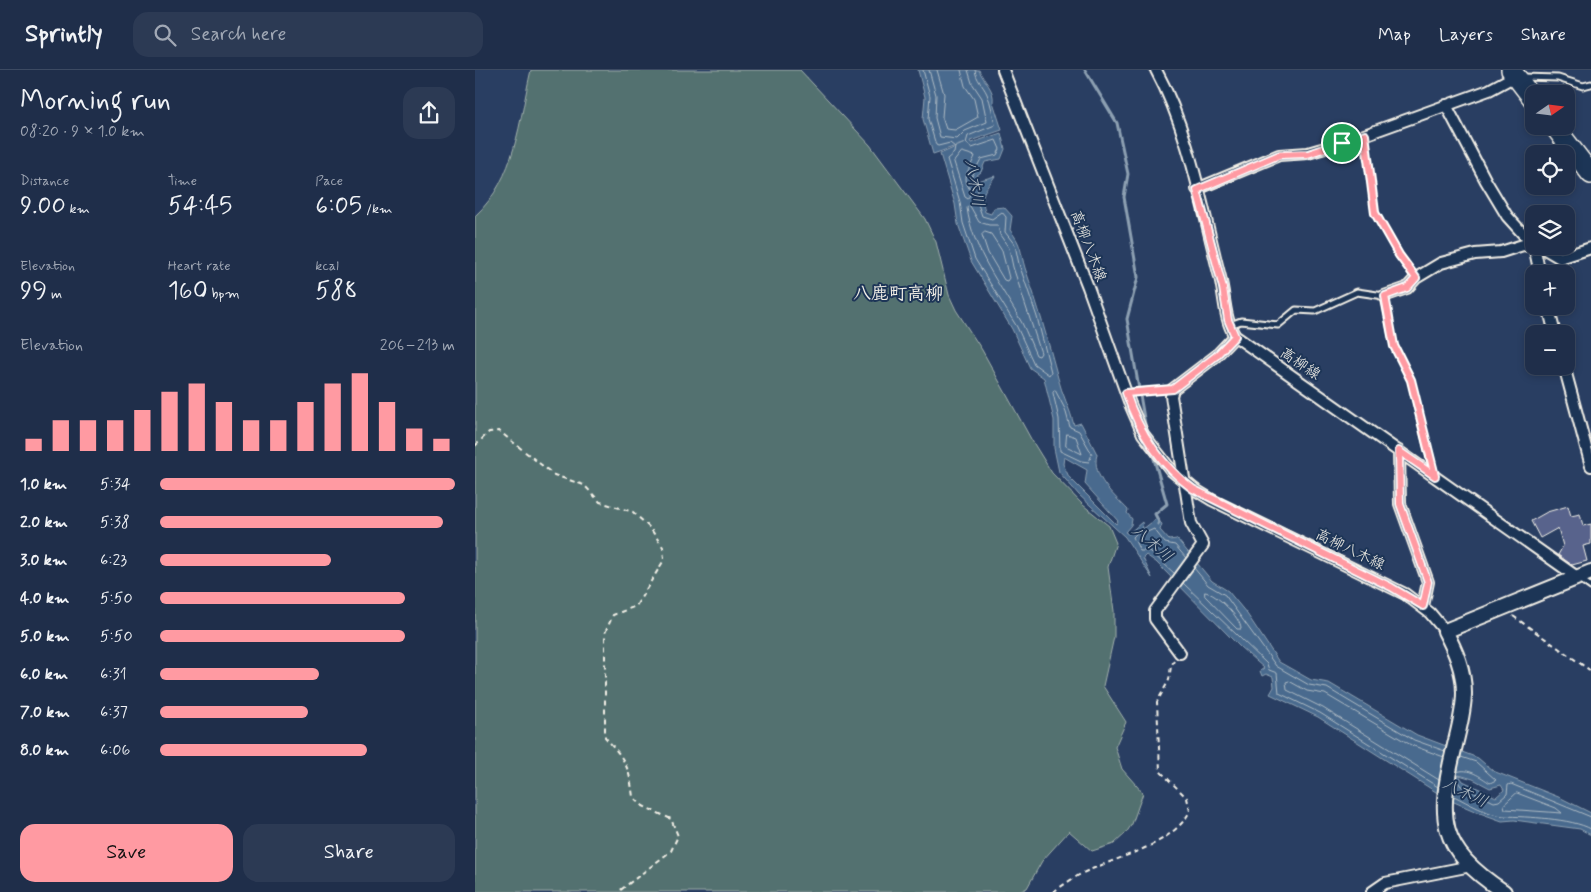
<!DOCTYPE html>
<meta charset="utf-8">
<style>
:root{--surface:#1f2e4a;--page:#2c3a54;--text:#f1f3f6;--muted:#a1a8b5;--line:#3c4a62;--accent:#ff9aa2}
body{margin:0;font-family:Mynerve,"Klee One",sans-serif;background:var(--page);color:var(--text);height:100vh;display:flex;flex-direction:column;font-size:19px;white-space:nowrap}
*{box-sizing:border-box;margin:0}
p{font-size:16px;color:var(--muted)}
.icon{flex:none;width:28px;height:28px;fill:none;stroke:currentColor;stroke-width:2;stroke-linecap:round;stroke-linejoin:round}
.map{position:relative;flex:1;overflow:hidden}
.side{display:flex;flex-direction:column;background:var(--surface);width:475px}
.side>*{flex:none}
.needle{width:32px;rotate:76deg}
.fabs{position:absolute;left:1050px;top:15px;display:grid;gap:10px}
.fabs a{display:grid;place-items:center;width:50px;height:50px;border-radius:10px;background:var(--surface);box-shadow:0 2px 8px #0003,0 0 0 1px var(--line);font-size:25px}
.pin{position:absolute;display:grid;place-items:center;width:42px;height:42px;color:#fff;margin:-21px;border:2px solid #fff;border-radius:50%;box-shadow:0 1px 5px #0007}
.round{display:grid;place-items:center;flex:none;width:52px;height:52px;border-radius:15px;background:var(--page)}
.overview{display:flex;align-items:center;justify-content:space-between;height:85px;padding:0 20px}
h1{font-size:28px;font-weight:600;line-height:38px}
.figures{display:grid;grid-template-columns:repeat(3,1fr);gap:8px;height:85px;padding:5px 20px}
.figures div{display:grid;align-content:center}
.figures b{font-size:25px;font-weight:600}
.figures small{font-size:14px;font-weight:400}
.figures p{font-size:14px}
.chart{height:140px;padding:10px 20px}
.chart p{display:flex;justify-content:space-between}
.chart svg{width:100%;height:90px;margin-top:5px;stroke:var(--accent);stroke-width:6}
.cta{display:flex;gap:10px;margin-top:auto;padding:10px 20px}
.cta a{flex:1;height:58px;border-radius:15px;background:var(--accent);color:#111;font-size:20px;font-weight:600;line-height:58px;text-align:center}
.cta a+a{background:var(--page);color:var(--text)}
ul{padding:0 20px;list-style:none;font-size:16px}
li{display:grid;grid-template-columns:80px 60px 1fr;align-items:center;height:38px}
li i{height:12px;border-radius:6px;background:var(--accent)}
header{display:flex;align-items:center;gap:30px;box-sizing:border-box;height:70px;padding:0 25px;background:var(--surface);border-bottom:1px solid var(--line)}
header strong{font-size:24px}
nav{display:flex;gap:28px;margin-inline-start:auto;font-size:18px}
.search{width:350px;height:45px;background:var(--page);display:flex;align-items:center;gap:12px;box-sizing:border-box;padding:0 18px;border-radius:15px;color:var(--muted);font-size:19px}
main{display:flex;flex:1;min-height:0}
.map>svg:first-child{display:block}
</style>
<header>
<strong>Sprintly</strong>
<div class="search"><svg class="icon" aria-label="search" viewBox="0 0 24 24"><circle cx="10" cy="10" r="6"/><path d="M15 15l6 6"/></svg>Search here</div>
<nav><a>Map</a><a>Layers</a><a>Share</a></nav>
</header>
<main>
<section class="side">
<div class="overview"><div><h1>Morning run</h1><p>08:20 · 9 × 1.0 km</p></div><a class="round"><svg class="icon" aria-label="share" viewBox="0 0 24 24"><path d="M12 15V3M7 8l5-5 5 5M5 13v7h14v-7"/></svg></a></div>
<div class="figures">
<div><p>Distance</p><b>9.00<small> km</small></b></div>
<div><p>Time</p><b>54:45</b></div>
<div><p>Pace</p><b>6:05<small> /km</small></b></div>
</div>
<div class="figures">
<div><p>Elevation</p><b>99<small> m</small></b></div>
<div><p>Heart rate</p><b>160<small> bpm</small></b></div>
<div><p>kcal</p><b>588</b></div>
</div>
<div class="chart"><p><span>Elevation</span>206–213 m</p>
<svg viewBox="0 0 160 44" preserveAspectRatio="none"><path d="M5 44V38M15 44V29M25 44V29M35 44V29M45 44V24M55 44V15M65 44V11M75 44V20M85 44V29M95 44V29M105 44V20M115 44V11M125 44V6M135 44V20M145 44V33M155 44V38"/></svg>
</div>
<ul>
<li><b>1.0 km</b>5:34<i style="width:100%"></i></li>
<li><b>2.0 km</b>5:38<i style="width:96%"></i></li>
<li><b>3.0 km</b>6:23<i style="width:58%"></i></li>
<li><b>4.0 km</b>5:50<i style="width:83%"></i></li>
<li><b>5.0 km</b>5:50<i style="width:83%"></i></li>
<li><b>6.0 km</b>6:31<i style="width:54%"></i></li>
<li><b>7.0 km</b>6:37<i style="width:50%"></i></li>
<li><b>8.0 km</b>6:06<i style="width:70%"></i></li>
</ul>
<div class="cta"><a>Save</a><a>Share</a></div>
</section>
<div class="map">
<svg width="1116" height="822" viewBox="0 0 1116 822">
<rect width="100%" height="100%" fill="#293e62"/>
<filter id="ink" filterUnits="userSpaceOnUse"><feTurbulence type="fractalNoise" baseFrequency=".02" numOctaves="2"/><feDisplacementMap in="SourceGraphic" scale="10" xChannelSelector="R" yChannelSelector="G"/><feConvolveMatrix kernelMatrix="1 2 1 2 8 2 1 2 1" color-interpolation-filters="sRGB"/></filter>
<g filter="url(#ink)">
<path fill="#527170" stroke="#a3b1ac" d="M56 0H325L395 75 450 149 461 172 474 225 481 240 507 280 556 369 577 403 608 435 634 456 641 473 633 497 639 541V567L628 616 651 652 640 677 647 699 668 723 657 754 651 763 639 774 617 781 594 761 567 791 552 818 544 822H0V146C41 108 44 51 56 0Z"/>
<path fill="#486a8e" stroke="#8da0b2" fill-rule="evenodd" d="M443 0H504C508 11 520 19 518 32L527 60 495 71 496 73 526 63 530 79 526 89 510 92 506 102 501 106 502 111 520 106C509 123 505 121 510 142L516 144 519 138 529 137 537 146 535 160C547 175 545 181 550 198 563 235 573 271 583 308 587 324 595 339 599 355L606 353 622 384C616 407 639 425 653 440L652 443 657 449 656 455 650 462 653 464 667 452 668 459 681 449 687 454 685 460 694 470 702 469 737 511 753 521 772 544 804 592 836 610 854 613 942 665 1003 688 1018 701 1086 728 1116 743V765L1105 759 1039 750 1027 751 1002 742 972 729 843 647 795 624 799 617 798 607 791 604 787 606 785 601 789 598 765 577 681 492 671 485 668 488 677 508 650 467 604 425 584 402 579 378V350L569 308 555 298 537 259 496 191 483 154 480 134 465 84 490 73 458 84 448 49 450 27ZM589 387 612 400 610 414 643 451 641 454 594 407 588 394ZM984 705 998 709 1015 718 1026 715 1029 720 1021 727 988 711Z"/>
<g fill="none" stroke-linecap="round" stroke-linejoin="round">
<path stroke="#afbbc4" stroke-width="1" d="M448 0 455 26 453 49 461 75 463 76 475 73 480 77 479 83 472 89 485 132 488 153 500 189 542 257 559 294 574 305 576 302 562 247 544 194 540 175 530 162 531 147 527 142 517 149 507 146 501 128 504 117 498 113 496 108 506 89 522 85 525 79 521 70 497 78 491 73 493 66 520 55C518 46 516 33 512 24 508 15 501 10 500 0
M454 0 461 25 460 48 465 67 482 69 490 61 512 52 507 28 497 13 493 0
M462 0 469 24 467 47 471 59 480 60 503 47 499 29 490 16 486 0
M487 82 500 86C495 100 485 106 496 121L493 129 490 127 479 92Z
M495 136 504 152 514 155H523L525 165 534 178 538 197 566 283 564 286 561 285C556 274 552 263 547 253 526 215 498 182 492 138Z
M510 162 516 164 527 181 534 208 532 211 529 210 513 183 507 165Z
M580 320 590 339 595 357 604 361 617 384 614 392 606 391 585 381 584 349 578 323Z
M592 364 601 367 607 384 591 376Z
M719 498 733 515 750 525 801 596 834 615 852 618 939 670 970 681
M700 504 675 481H665L658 467 663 462 670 463 679 459 690 473 700 475 711 488
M708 513 792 594 794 600 802 603 804 623 845 643 963 717
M730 522C741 523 766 548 766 559H762L730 526Z
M982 702C993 697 1006 707 1015 713L1021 710 1001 692 986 687
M981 709 986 716 1019 732 1024 731 1032 724 1033 715 1036 714 1116 747
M964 710 848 638 812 620 811 612 814 611 832 621 850 624 936 675 969 687
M1042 723 1081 738 1087 743 1030 739 1029 735Z
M979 726C993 733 1013 745 1029 746 1052 747 1096 748 1116 759"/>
<path stroke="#8da0b2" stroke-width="3" d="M610 0 642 53 653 104 649 127 663 207 652 249 671 360
M677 382 692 434 680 444 684 452 683 454"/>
</g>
<path fill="#58648c" stroke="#f4f1e8" d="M1093 436 1096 446 1105 444 1108 456 1116 454V474L1108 476 1112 491 1097 495 1083 485 1088 476 1083 458 1065 468 1056 451 1072 442Z"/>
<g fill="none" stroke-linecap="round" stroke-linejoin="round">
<g stroke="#f4f1e8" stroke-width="9">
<path id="lane" d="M1048 7 1083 8 1108 16 1116 14
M890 65 900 143 924 185 941 208
M755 255 766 251 803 255 821 240 840 241 882 222 909 226 919 276 936 310 959 405
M652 323 698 319
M1105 509 1116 517"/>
</g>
<g stroke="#f4f1e8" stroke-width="14">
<path id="street" d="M528 0 613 217 655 334 668 364 696 400 719 419 737 430 930 524 955 543 970 561
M681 0C715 63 727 138 745 207 750 226 749 249 760 266L1102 507
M971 35 1011 111 1032 146 1059 176
M722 119 804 85 833 83 867 73 1014 20 1040 6
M1059 176 1065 204
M909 226 932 218 941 208 966 193 1000 184 1026 182 1048 175 1068 178 1085 188 1116 178
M1073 236 1080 264
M1089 296 1116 396
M924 381 925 434 953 512 948 536
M705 583 680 549V541L728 475 716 453 696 326 698 319 741 286 760 266
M897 822 910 813 996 796"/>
</g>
<g stroke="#f4f1e8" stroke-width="18">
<path id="secondary" d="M1029 822C962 778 962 748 980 675 984 658 989 640 989 623 989 600 980 580 970 561L1116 502"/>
</g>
<g stroke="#f4f1e8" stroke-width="22">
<path id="highway" d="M1036 0 1059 30
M1079 56 1116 104"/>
</g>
<path stroke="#f4f1e8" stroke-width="2" stroke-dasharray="5 4" stroke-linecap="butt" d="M0 376 14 362 24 361 79 405 109 415 125 432 158 442 175 458 188 477 189 490 161 536 138 545 130 563V667C151 691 154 696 158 727L168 736 196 749 203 766 196 781 143 822
M1038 546 1116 601
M578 822C587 816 595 810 604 805 638 787 696 778 715 741L712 728 685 701 682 632 694 610 696 596 699 591"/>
<use href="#lane" stroke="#1d3557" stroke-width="5"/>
<use href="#street" stroke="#1d3557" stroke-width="10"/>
<use href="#secondary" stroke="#1d3557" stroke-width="14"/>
<use href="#highway" stroke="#1d3557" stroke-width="19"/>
</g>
</g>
<g fill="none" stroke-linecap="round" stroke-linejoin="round" filter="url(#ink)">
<g stroke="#fff" stroke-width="10">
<path id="route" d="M890 65 900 143 924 185 941 208 932 218 910 226 919 276 936 310 960 406 924 381 925 434 953 512 948 536 916 517 718 419C685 395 664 362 651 323L698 319 741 286 760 266 753 250 748 218 722 120 804 85 833 84Z"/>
</g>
<use href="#route" stroke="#ff9aa2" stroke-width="6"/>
</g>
<g text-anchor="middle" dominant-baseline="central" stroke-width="4" stroke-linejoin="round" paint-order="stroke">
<g font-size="15" fill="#f4f1e8" stroke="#1d3557">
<text transform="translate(613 176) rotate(69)">高柳八木線</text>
<text transform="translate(825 294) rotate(34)">高柳線</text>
<text transform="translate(875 480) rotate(26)">高柳八木線</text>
</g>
<g font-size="16" font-style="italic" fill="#b8c2c8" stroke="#1d3557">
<text transform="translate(499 113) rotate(80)">八木川</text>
<text transform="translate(677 474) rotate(40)">八木川</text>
<text transform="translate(990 723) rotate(25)">八木川</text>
</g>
<g font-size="18" font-weight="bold" fill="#f4f1e8" stroke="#1d3557">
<text x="423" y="224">八鹿町高柳</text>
</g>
</g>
</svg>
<div class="fabs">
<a><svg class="needle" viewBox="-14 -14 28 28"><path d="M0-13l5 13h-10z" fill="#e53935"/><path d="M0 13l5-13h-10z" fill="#a1a8b5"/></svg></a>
<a><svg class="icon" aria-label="locate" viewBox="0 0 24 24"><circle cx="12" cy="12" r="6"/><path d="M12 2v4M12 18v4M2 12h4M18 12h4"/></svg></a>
<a><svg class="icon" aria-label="layers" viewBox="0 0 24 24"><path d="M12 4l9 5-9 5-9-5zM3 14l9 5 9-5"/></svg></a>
<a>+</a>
<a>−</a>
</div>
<div class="pin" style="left:867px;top:73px;background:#1e9e55"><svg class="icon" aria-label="arrive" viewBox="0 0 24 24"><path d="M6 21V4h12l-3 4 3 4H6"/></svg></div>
</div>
</main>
